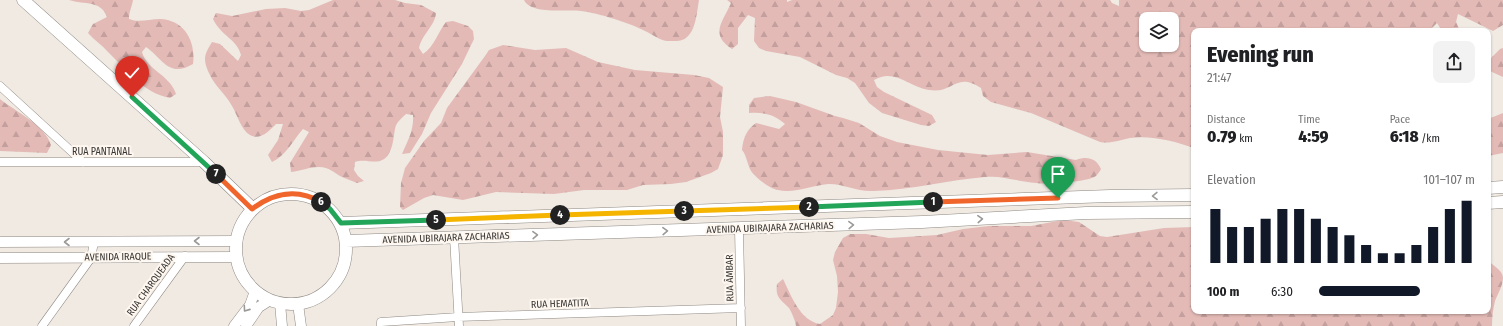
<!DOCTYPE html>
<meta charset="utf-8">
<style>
:root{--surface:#fff;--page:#f2f2f2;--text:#202124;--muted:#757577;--accent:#111827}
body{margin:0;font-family:"Fira Sans Condensed",sans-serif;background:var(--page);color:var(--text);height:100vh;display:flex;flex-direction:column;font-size:15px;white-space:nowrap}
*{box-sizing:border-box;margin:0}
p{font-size:13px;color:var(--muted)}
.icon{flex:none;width:22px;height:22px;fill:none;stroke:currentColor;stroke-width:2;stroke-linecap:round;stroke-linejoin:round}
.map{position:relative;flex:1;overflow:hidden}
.details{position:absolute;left:1191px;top:28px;width:300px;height:286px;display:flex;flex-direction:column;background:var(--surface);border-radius:8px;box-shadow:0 1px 3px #0004}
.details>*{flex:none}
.tools{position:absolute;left:1139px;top:12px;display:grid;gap:8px}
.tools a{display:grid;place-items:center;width:40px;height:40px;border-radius:8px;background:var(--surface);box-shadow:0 1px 3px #0004;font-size:20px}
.pin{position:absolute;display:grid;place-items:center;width:34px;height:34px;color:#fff;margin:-41px -17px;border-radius:50% 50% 50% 0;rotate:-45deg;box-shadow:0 0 4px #0007}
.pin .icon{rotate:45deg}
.km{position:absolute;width:20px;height:20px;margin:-10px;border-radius:50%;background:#222;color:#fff;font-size:11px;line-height:20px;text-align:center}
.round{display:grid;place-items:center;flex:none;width:42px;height:42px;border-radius:8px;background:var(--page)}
.overview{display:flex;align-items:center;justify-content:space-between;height:68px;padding:0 16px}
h1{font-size:22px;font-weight:800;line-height:30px}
.stats{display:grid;grid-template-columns:repeat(3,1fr);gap:6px;height:68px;padding:4px 16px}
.stats div{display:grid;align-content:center}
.stats b{font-size:17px;font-weight:800}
.stats small{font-size:11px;font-weight:400}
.stats p{font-size:11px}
.chart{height:112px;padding:8px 16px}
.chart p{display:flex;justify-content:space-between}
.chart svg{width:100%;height:72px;margin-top:4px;stroke:var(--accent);stroke-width:6}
ul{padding:0 16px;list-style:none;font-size:13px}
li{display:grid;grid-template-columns:64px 48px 1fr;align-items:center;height:30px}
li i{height:10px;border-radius:5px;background:var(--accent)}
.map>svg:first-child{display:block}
</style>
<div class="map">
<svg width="1503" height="326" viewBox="0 0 1503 326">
<defs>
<pattern id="forest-firs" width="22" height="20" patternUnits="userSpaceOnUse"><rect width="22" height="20" fill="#e3bab6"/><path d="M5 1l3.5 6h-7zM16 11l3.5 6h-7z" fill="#c3a09d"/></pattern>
</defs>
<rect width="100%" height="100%" fill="#f0eae3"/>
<path fill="url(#forest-firs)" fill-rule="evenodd" d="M69 0H133C132 7 129 11 129 19 139 23 149 19 160 19 185 20 196 42 193 64 169 78 164 60 146 47L142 52C147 70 170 75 176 94L170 98C143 93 127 70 108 52 102 45 94 40 88 33L93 24 107 17C101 0 85 5 69 0Z
M333 0H395L405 3 421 5 436 13C435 26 422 34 419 48L423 54C434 47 438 32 446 22L453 21 468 26 473 31 474 39 462 64 431 113 422 134 410 153 402 154C408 140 414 130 413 115L406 114C402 118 396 122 395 129 393 139 393 157 380 161 372 163 364 159 355 162L354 170 358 176 364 181 357 183C352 181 347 179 342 177 334 173 329 167 319 167 309 167 301 171 291 172L290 163 309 132 303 129C293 140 286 156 272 162L268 155 278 140 283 124H276C269 131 260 141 250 135 241 130 237 114 232 106 227 96 218 89 212 79 209 73 205 66 205 59 205 53 209 47 212 42L220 44 238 61 241 55C237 39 221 36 213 19L216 13 232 16 266 9 285 8 301 11 309 10Z
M524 0H699C697 11 696 30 687 37 682 42 674 41 667 41 659 40 652 34 645 31 630 23 598 13 581 11 567 9 531 15 524 0Z
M727 0H787V2L792 0H1110L1112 3 1119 6V0H1503V25L1493 31 1458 14 1456 22 1460 31H1442L1437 23 1429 31H1194V148C1174 141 1151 135 1130 138 1119 140 1111 144 1100 142L1031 113 991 102 983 96 981 88C955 71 954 94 929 90 908 87 895 68 874 80L877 87 884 92 932 115 936 122 929 126 921 125 882 113 869 103 855 83 847 78 836 75 800 57 766 51 759 48 754 41 755 18 748 15 738 28V44L732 49C709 34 723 22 731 3ZM1146 19H1172V45H1146Z
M503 45 535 50 566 48 598 62 635 70 694 75 709 78 723 87 720 117 723 132V155L718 169 711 173 686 182 671 184 643 185 627 190H584L554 194 496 192 463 200 433 195 424 198 403 210 400 207 401 183 405 168 424 141 441 123 447 108 485 56 489 50Z
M1503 48V77L1492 72 1488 69 1489 60 1500 49Z
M770 96 796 102 835 116 843 118 859 123 880 136 897 142 938 150 988 155 1027 152 1076 160C1087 156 1096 158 1101 169 1100 171 1098 174 1096 176 1088 182 1047 185 1036 183 1019 182 1002 175 985 177 948 180 911 190 874 191 857 192 844 184 829 184 813 185 794 194 778 190 770 189 756 178 751 171 747 164 747 156 742 150 743 138 747 129 756 123L779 129 785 124C774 114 763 112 749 113V105L754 98Z
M0 99C16 112 45 125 51 145L47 153 0 151Z
M1503 113V153L1488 156V119Z
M1063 220 1079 222 1100 236 1107 237 1164 228 1194 227V311H1488V261C1493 265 1502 270 1503 277 1503 286 1498 293 1495 301 1493 309 1492 317 1492 326H796C795 320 792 313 789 308 781 299 775 298 777 284L783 279C791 295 800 321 820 324L833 315 836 308 838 292 837 276 833 260 835 252 843 238 850 234H866L889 238 937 235 963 229 989 226H1031Z"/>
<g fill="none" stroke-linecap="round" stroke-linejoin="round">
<g stroke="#8e8882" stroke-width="9">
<path id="minor" d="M0 86 83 162
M0 162H204
M739 229 741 326
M454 237 459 326
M42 326 91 258 94 242
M134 326 185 256
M381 326V322L458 317 741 308"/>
</g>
<g stroke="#8e8882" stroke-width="11">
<path id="tertiary" d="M0 242 236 241
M0 258 236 257
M280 303 282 326
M298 304 301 326
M234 326 250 305 255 291
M246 326 259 307 270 300"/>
</g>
<g stroke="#8e8882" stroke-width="13">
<path id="secondary" d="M23 0 204 162 253 209
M1488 188 1503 187
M236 249a55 55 0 1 1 110 0a55 55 0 1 1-110 0Z
M1488 203 1503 202
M341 223 1110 196 1194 195
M346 241 922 222 1086 213 1194 212"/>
</g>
<use href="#minor" stroke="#fff" stroke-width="8"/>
<use href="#tertiary" stroke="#fff" stroke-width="10"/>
<use href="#secondary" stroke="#fff" stroke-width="12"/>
</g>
<defs><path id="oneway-chevron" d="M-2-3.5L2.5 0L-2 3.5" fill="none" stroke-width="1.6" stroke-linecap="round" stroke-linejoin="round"/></defs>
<g stroke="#9b9a98">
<use href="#oneway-chevron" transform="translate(1155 196) rotate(179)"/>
<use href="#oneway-chevron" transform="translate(980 219) rotate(-3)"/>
<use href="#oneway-chevron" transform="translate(851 225) rotate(-2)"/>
<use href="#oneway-chevron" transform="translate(665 231) rotate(-2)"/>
<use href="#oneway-chevron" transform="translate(535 235) rotate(-2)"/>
<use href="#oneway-chevron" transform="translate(197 241) rotate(180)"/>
<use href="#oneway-chevron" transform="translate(67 242) rotate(-180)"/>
<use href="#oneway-chevron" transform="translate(246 309) rotate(125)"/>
</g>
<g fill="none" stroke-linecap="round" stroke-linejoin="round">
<g stroke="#fff" stroke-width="8">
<path id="split-1" d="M933 202 1058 198"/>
</g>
<g stroke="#fff" stroke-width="8">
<path id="split-2" d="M809 207 933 202"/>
</g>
<g stroke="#fff" stroke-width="8">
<path id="split-3" d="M684 211 809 207"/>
</g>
<g stroke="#fff" stroke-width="8">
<path id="split-4" d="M560 215 684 211"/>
</g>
<g stroke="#fff" stroke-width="8">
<path id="split-5" d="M436 220 560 215"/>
</g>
<g stroke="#fff" stroke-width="8">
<path id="split-6" d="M321 202 330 209 341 223 436 220"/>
</g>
<g stroke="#fff" stroke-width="8">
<path id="split-7" d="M216 174 252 209C273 193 297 188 321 202"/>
</g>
<g stroke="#fff" stroke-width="8">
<path id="split-8" d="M132 97 216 174"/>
</g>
<use href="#split-1" stroke="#f0652b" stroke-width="5"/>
<use href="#split-2" stroke="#22a559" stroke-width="5"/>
<use href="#split-3" stroke="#f5b400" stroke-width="5"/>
<use href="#split-4" stroke="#f5b400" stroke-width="5"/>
<use href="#split-5" stroke="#f5b400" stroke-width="5"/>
<use href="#split-6" stroke="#22a559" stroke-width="5"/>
<use href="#split-7" stroke="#f0652b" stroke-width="5"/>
<use href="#split-8" stroke="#22a559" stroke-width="5"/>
</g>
<g text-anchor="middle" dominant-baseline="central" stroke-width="4" stroke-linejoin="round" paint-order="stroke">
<g font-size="10" fill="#373532" stroke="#fef7f0">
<text x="102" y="152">RUA PANTANAL</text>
<text transform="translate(770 228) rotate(-2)">AVENIDA UBIRAJARA ZACHARIAS</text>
<text transform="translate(446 238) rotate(-2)">AVENIDA UBIRAJARA ZACHARIAS</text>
<text transform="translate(118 257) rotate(-1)">AVENIDA IRAQUE</text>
<text transform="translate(730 278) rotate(-91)">RUA ÂMBAR</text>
<text transform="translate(151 285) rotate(-54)">RUA CHARQUEADA</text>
<text transform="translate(560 304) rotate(-2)">RUA HEMATITA</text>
</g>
</g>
</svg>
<div class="tools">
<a><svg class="icon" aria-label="layers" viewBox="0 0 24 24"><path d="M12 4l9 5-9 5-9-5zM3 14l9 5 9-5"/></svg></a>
</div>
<div class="pin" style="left:1058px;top:198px;background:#1e9e55"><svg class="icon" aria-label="arrive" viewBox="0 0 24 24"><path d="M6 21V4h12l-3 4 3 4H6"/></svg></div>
<div class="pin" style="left:132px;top:97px;background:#d93025"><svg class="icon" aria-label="check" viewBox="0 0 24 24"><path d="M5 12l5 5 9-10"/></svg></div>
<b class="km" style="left:933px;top:202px">1</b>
<b class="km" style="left:809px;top:207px">2</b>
<b class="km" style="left:684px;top:211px">3</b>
<b class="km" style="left:560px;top:215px">4</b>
<b class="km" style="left:436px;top:220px">5</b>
<b class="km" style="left:321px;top:202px">6</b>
<b class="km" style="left:216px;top:174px">7</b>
<section class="details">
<div class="overview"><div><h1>Evening run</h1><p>21:47</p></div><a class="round"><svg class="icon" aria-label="share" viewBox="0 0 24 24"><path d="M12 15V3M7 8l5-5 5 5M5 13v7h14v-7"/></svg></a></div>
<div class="stats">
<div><p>Distance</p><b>0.79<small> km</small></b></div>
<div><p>Time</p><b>4:59</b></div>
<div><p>Pace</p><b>6:18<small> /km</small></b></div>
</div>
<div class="chart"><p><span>Elevation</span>101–107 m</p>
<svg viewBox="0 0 160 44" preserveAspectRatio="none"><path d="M5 44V11M15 44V22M25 44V22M35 44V17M45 44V11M55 44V11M65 44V17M75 44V22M85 44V27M95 44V33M105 44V38M115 44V38M125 44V33M135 44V22M145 44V11M155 44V6"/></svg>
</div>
<ul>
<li><b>100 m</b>6:30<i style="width:65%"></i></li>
</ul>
</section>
</div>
